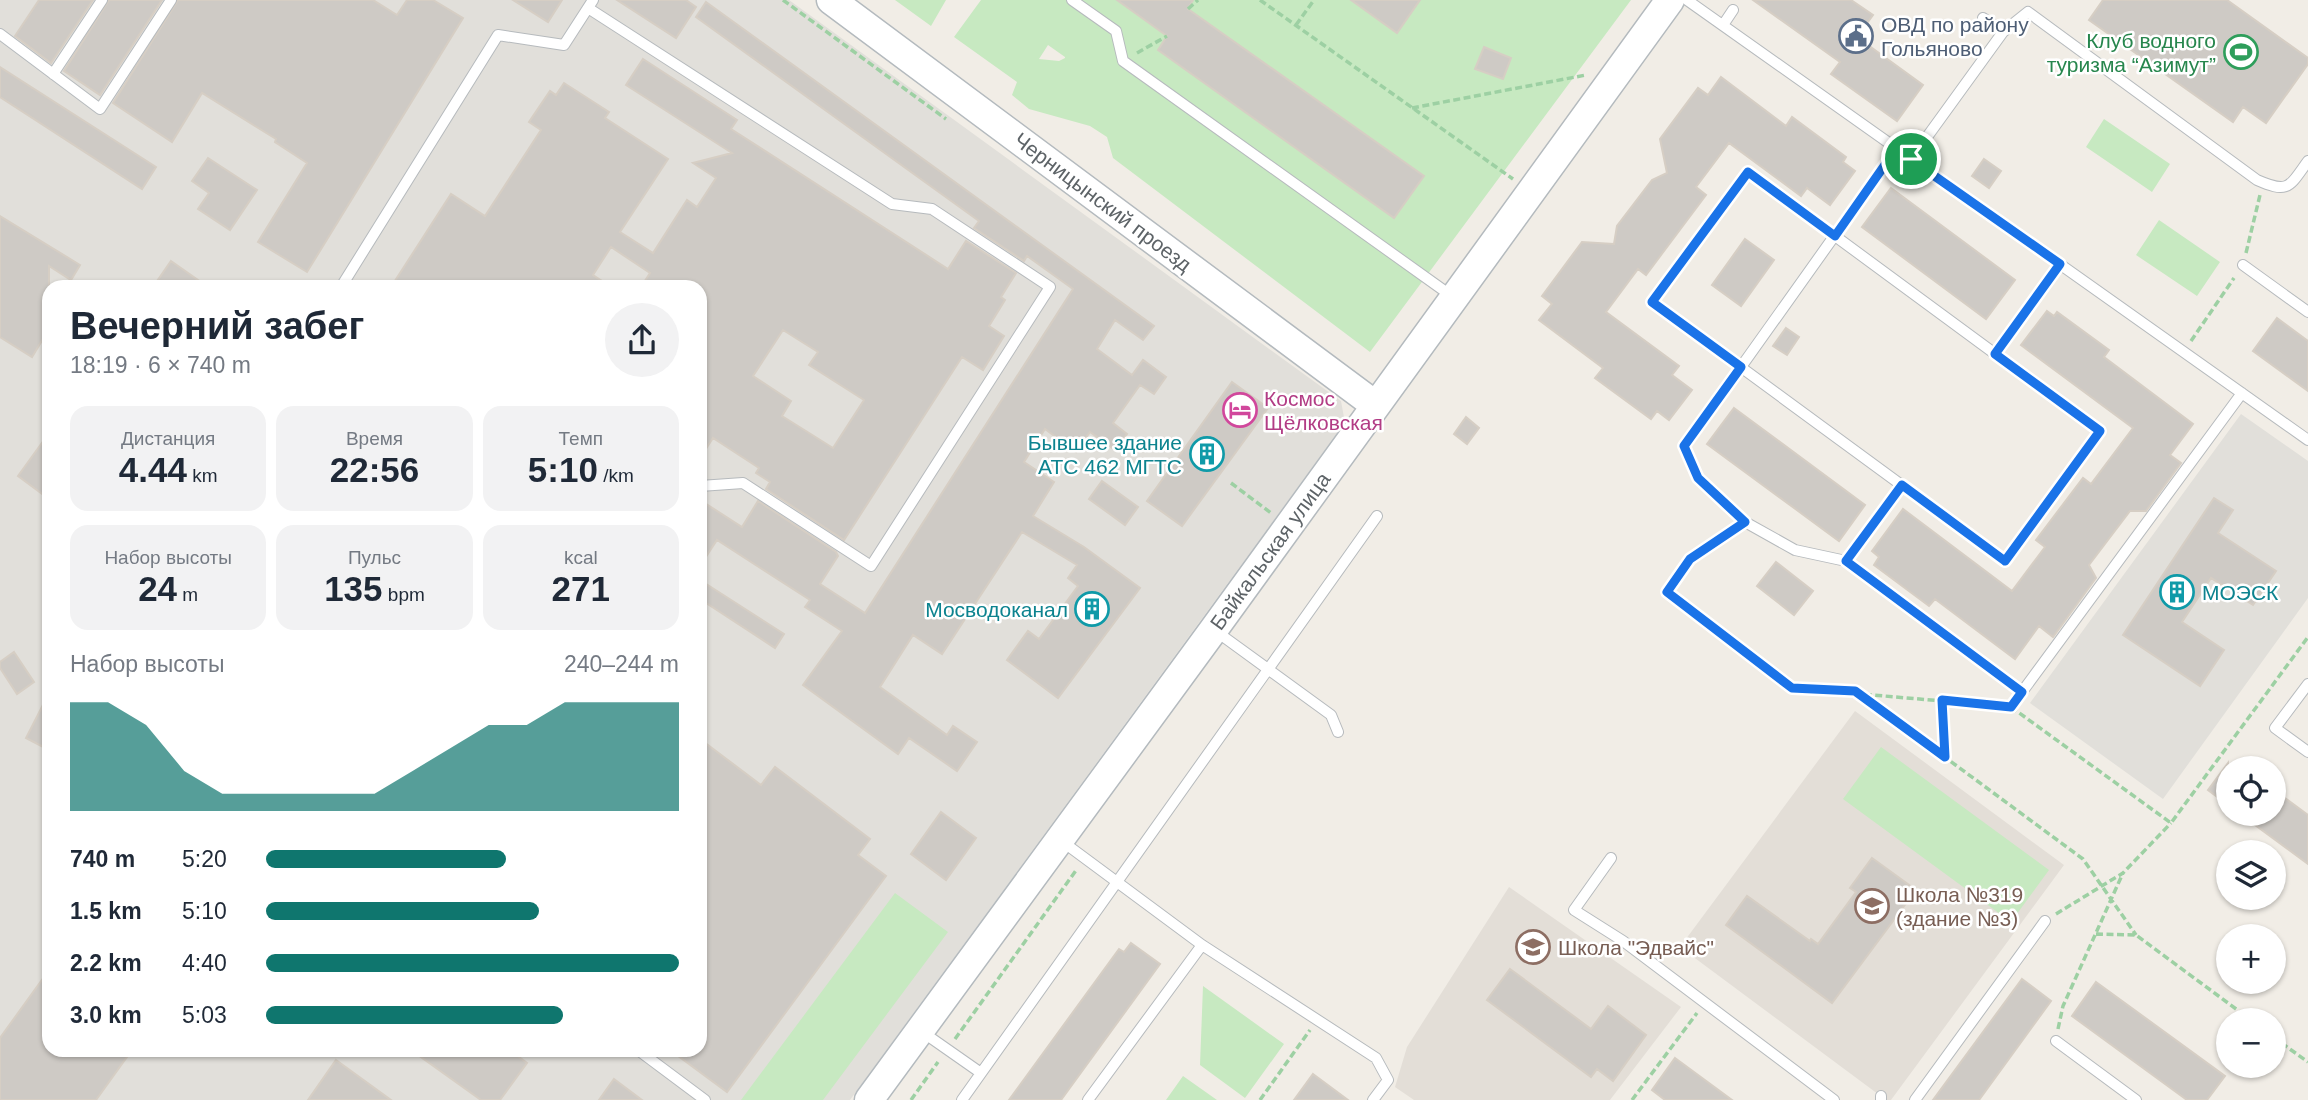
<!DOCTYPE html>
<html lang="ru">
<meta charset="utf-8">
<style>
:root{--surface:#fff;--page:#f2f2f3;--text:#1f2937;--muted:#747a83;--accent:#0f766e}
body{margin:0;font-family:Helvetica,sans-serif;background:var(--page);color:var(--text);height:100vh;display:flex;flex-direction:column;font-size:26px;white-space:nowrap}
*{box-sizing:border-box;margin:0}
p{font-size:23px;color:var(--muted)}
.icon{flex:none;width:38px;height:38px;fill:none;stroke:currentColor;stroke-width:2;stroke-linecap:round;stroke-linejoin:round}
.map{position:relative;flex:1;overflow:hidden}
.details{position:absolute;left:42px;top:280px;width:665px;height:777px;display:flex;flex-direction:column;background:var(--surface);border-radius:21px;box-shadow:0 2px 5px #0004}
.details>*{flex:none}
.buttons{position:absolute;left:2216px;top:756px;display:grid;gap:14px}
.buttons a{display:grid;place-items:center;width:70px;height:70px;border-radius:50%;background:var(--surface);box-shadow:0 2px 5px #0004;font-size:35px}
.pin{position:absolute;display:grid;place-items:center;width:60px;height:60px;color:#fff;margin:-30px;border:4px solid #fff;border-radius:50%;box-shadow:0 2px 7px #0007}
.round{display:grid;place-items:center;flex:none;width:74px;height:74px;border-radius:37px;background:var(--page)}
.headline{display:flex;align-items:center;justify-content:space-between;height:119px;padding:0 28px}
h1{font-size:38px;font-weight:800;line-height:52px}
.metrics{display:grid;grid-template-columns:repeat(3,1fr);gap:10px;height:119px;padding:7px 28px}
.metrics div{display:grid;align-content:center;border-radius:18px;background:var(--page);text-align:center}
.metrics b{font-size:35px;font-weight:800}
.metrics small{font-size:19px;font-weight:400}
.metrics p{font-size:19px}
.chart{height:196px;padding:14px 28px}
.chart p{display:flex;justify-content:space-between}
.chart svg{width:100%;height:126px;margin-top:7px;fill:var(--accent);opacity:.7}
ul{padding:0 28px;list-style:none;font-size:23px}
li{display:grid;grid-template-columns:112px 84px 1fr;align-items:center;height:52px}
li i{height:18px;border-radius:9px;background:var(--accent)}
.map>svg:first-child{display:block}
</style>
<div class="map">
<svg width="2308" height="1100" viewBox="0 0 2308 1100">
<rect width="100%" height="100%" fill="#f1ede6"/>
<path fill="#e1dfda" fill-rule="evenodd" d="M0 0H789L1341 401 1345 423 850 1100H0ZM49 287H700V1050H49Z
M2241 414 2308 461V598L2163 799 2030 703Z"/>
<path fill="#e3ded7" d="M1855 711 2064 865 1891 1100H1886L1680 947Z
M1509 887 1681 1007 1610 1100H1414L1395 1087 1407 1047Z"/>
<path fill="#c7e9c1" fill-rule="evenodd" d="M895 0H946L931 26Z
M981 0H1117L1167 36 1158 50 1394 218 1423 176 1188 9 1193 0H1371L1397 32 1420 0H1631L1370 352 1113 158 1107 137 1090 126 1029 109 1012 95 1017 82 954 37ZM1048 45 1065 57V58L1059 61 1039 59ZM1484 47 1511 58 1503 79 1476 68Z
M2104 119 2170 164 2152 192 2086 147Z
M2159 220 2220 262 2197 296 2136 255Z
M1881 747 2049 870 2011 922 1843 799Z
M895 893 948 932 823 1100H741Z
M1203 986 1284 1044 1245 1098 1200 1065Z
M1183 1076 1217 1100H1166Z"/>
<path fill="#cecac5" stroke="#d6cec4" stroke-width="2" fill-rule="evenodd" d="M39 0H93L51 63 15 36Z
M109 0H162L100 95 64 71Z
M178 0H373L397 15 407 0H433L463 18 307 272 258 242 307 163 275 142 276 139 202 93 172 142 113 103Z
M513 0H562L548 22Z
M617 0H686L696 7 676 38Z
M1117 0H1193L1188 9 1424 176 1394 218 1158 50 1167 36Z
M1351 0H1420L1397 33Z
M1753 0H1851L1873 15 1857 37 1923 85 1897 121 1831 74 1840 62Z
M2103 0H2227L2308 58V64L2266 123 2243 107 2233 122 2089 20Z
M706 2 1154 326 1143 340 1115 320 1097 349 1132 375 1143 360 1166 377 1154 394 1140 385 1113 423 1127 434 1115 450 1090 432 1076 452 1045 429 1024 462 1054 482 1033 516 1084 547 1140 588 1058 698 1007 660 1028 631 1039 639 1078 586 1068 578 1077 565 1022 532 942 654 913 635 880 687 947 735 953 726 977 742 957 771 909 738 898 754 803 685 842 631 805 607 810 600 717 540 700 566V500L742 527 758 501 836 552 838 556 820 584 865 613 1073 289 1027 256 1024 261 974 228 979 221 696 17Z
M1484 47 1511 58 1503 79 1475 69Z
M643 59 737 120 731 129 948 269 966 241 1016 273 1001 297 1005 300 989 326 1004 336 983 370 962 357 844 540 766 489 770 482 756 473 759 468 713 438 700 458V287H641L650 273 611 247 593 275 611 287H391L451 194 485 216 541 130 529 122 550 91 556 95 564 83 609 112 605 118 668 159 620 232 653 253 687 200 697 207 716 178 693 163 732 153 626 85ZM783 330 818 352 809 365 864 400 833 448 782 416 791 401 753 376Z
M0 67 156 167 142 189 0 97Z
M1721 77 1786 126 1792 117 1846 157 1843 162 1855 171 1830 205 1807 188 1801 196 1729 143 1696 187 1706 195 1646 275 1638 269 1606 312 1679 366 1672 375 1692 390 1669 420 1657 411 1651 419 1595 378 1603 368 1539 320 1552 304 1542 296 1582 242 1614 244 1617 226 1652 180 1667 173 1660 139 1698 88 1708 95Z
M208 158 257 190 230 230 198 209 209 193 192 181Z
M1984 159 2001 171 1989 188 1972 176Z
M1891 188 2015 280 1986 319 1862 227Z
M0 216 80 265 71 280 49 266V329L32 357 0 337Z
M1745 239 1774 260 1741 306 1712 285Z
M171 261 208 287H153Z
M2047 311 2054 316 2057 312 2109 350 2104 357 2193 424 2170 455 2181 463 2146 511H2130L2089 565 2096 578 2053 637 2039 626 2015 659 1935 599 1929 606 1874 565 1879 557 1872 551 1903 509 2012 591 2045 547 2036 540 2083 478 2091 484 2133 428 2021 345Z
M2277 318 2308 341V391L2253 351Z
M1786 328 1799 337 1787 355 1773 346Z
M1232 382 1268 408 1182 526 1147 501Z
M1734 408 1865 505 1839 541 1707 444Z
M1466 417 1479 428 1467 444 1454 434Z
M49 433V499L18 476Z
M1102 481 1138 507 1125 525 1089 499Z
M2214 498 2233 510 2218 533 2276 571 2253 605 2211 578 2182 622 2224 650 2200 686 2123 635Z
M1776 562 1813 591 1794 615 1757 586Z
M700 580 784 634 775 648 700 599Z
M14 652 34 682 17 694 0 668V662Z
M49 693V750L26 738Z
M700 739 761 785 775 767 870 839 858 855 886 876 727 1092 670 1050H700Z
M2228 763V805L2208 790Z
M2273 789 2308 815V864L2240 814H2273Z
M941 812 976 838 946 880 911 854Z
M1872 858 1916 890 1832 1003 1726 925 1747 896 1810 941 1811 939 1818 944 1856 892 1850 888Z
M1131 943 1160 964 1061 1100H1009L1119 949 1124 952Z
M1510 969 1591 1029 1608 1006 1646 1035 1613 1081 1597 1069 1591 1077 1487 1000Z
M49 970V1050H132L96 1100H0V1038Z
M2022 979 2051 1001 1979 1100H1933Z
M2096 982 2225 1076 2207 1100H2187L2072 1016Z
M411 1050H524L519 1057 527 1063 500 1100H481Z
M1675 1058 1732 1100H1665L1652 1090Z
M336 1060 391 1100H308Z
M1313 1074 1348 1100H1294Z
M614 1079 642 1100H599Z"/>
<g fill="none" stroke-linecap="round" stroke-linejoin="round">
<g stroke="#b6babd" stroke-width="12">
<path id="lane" d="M1072 0 1116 31 1123 61 1453 297
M1687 0 2308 440
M588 8 892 204 932 209 1050 287 871 566 743 483 700 486
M1983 18 2003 32
M1723 25 1733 10
M0 34 100 109 171 0
M53 74 102 0
M1897 148 1684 447 1698 478 1745 522 1795 550 1846 561 2022 692 2242 393
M1911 159 2003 32 2028 12 2257 180C2289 194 2289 187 2308 161
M1748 172 2100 431 2005 561 1652 302Z
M2243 265 2308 312
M341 287 498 35 564 45 593 0
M1995 354 2060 264
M1846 561 1902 485
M1217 632 1331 715 1338 732
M2308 684 2275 728 2308 752
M1063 842 1202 945 1376 1058 1388 1080 1373 1100
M1611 858 1574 910 1623 941 1834 1100
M921 1031 981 1073
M2056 1041 2136 1100
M638 1050 705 1100
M962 1100 1377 516
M1088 1100 1202 945
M1881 1100V1096
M1915 1100 2045 921"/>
</g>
<g stroke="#b4babe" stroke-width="31">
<path id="secondary" d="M831 0 1375 405
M869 1100 1214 629 1670 0"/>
</g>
<path stroke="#9dd0a3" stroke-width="3.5" stroke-dasharray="7 3.5" stroke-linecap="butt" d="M783 0 946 119
M1260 0 1513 179
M1188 9 1198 0
M1296 25 1314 0
M1137 53 1167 36
M1412 108 1586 75
M2246 253 2260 195
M2191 341 2234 278
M1231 483 1271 513
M1734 529 1690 559 1666 592 1792 688 2011 707 2013 704
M1858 693 2083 859 2136 935
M1942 700 1945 757
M2011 707 2171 823 2308 637
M2056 914 2123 873 2171 823
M2096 934 2136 935 2251 1020
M2058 1029 2063 1006 2123 873
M2273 1037 2308 1062
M955 1039 1077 869
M911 1100 938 1062
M1260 1100 1310 1030
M1632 1100 1697 1013"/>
<use href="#lane" stroke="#fff" stroke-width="10"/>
<use href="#secondary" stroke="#fff" stroke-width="28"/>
</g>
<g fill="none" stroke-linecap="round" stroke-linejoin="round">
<g stroke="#fff" stroke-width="14">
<path id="route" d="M1896 149 2060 264 1995 354 2100 431 2005 561 1902 485 1846 561 2022 692 2011 707 1942 700 1945 757 1855 691 1792 688 1667 592 1690 559 1745 522 1698 478 1684 446 1741 367 1652 302 1748 172 1835 236Z"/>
</g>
<use href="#route" stroke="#1a73e8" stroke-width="9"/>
</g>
<defs>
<g id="civic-ring" transform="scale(1.75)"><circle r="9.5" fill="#fff" stroke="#5c6f8a" stroke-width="1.5"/><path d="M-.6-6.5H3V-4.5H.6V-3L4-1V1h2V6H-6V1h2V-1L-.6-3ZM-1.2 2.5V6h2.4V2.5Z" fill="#5c6f8a"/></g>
<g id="stadium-ring" transform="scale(1.75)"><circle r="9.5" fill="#fff" stroke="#2e9e5b" stroke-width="1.5"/><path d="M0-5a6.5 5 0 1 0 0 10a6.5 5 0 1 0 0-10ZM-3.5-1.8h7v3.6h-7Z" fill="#2e9e5b"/></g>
<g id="hotel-ring" transform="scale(1.75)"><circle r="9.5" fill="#fff" stroke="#d1479c" stroke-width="1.5"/><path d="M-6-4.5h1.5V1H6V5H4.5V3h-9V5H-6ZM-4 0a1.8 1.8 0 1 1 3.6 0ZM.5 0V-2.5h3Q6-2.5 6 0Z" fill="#d1479c"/></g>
<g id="building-ring" transform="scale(1.75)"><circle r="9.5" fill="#fff" stroke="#0f9aa8" stroke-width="1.5"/><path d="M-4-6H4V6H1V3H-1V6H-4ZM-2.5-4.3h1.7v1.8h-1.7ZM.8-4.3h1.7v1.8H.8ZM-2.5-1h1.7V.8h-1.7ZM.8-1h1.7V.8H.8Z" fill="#0f9aa8"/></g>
<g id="school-ring" transform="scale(1.75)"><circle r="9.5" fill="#fff" stroke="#8d6e63" stroke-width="1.5"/><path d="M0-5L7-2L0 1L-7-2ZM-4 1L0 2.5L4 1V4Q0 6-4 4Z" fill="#8d6e63"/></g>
</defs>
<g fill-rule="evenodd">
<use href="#civic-ring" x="1856" y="36"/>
<use href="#stadium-ring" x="2241" y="52"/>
<use href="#hotel-ring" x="1240" y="410"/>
<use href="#building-ring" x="1207" y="454"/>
<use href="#building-ring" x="2177" y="592"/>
<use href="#building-ring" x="1092" y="609"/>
<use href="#school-ring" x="1872" y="906"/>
<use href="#school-ring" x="1533" y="947"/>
</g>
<g text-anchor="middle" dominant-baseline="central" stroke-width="5" stroke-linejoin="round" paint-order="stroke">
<g font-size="21" fill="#4e5e75" stroke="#fff" text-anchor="start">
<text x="1881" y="24">ОВД по району<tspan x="1881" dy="24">Гольяново</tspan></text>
</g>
<g font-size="21" fill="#27864d" stroke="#fff" text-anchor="end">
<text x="2216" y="40">Клуб водного<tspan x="2216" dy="24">туризма “Азимут”</tspan></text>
</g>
<g font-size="21" fill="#5d6367" stroke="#fff">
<text transform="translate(1103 202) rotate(37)">Черницынский проезд</text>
<text transform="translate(1270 551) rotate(-54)">Байкальская улица</text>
</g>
<g font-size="21" fill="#b23c85" stroke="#fff" text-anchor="start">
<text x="1264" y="398">Космос<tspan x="1264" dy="24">Щёлковская</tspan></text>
</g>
<g font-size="21" fill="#0d838f" stroke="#fff" text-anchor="end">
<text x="1182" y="442">Бывшее здание<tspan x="1182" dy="24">АТС 462 МГТС</tspan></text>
<text x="2202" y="592" text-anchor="start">МОЭСК</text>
<text x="1068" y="609">Мосводоканал</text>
</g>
<g font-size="21" fill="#785e54" stroke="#fff" text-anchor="start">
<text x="1896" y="894">Школа №319<tspan x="1896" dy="24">(здание №3)</tspan></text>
<text x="1558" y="947">Школа "Эдвайс"</text>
</g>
</g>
</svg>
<div class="buttons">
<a><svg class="icon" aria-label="locate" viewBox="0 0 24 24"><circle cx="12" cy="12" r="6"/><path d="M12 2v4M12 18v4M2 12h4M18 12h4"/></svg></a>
<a><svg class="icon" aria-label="layers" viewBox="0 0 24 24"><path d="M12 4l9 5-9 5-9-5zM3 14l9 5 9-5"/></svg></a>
<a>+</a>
<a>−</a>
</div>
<div class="pin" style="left:1911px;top:159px;background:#1e9e55"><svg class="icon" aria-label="arrive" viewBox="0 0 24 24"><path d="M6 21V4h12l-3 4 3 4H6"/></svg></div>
<section class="details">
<div class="headline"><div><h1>Вечерний забег</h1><p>18:19 · 6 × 740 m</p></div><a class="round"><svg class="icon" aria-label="share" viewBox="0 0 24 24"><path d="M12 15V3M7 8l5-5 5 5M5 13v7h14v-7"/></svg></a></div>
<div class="metrics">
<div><p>Дистанция</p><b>4.44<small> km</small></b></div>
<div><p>Время</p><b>22:56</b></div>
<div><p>Темп</p><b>5:10<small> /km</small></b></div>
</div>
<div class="metrics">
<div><p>Набор высоты</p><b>24<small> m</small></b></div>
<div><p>Пульс</p><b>135<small> bpm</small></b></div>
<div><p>kcal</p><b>271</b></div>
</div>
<div class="chart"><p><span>Набор высоты</span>240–244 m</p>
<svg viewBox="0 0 160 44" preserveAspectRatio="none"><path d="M0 44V6L10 6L20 14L30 30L40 38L50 38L60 38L70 38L80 38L90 30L100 22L110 14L120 14L130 6L140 6L150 6L160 6V44z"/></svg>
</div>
<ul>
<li><b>740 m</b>5:20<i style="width:58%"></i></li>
<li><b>1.5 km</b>5:10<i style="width:66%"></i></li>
<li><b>2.2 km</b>4:40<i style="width:100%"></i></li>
<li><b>3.0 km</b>5:03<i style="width:72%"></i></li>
</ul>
</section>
</div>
